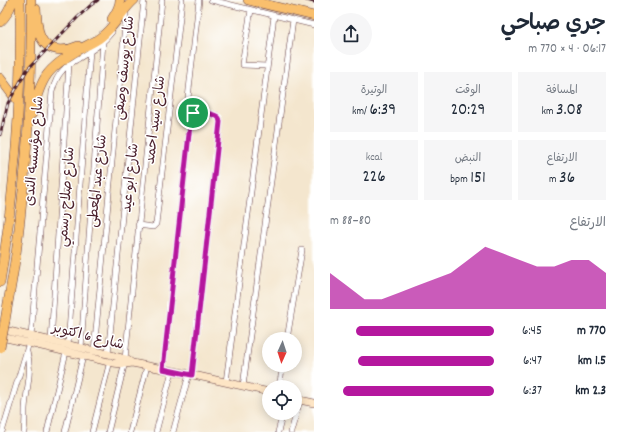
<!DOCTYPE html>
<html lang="ar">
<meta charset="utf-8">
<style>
:root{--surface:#fff;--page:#f6f6f7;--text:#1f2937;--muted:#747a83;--accent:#b5179e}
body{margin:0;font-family:Dekko,"Playpen Sans Arabic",sans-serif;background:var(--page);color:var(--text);direction:rtl;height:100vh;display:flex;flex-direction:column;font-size:15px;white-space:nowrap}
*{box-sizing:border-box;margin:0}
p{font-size:13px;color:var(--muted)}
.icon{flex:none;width:22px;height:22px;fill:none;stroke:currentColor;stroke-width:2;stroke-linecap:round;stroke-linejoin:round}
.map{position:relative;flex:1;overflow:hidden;direction:ltr}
.panel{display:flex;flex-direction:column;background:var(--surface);width:308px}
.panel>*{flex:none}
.needle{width:26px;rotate:183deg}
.controls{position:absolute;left:262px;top:332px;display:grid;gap:8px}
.controls a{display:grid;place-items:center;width:40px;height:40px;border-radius:50%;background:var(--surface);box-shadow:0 2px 10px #0003;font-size:20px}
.pin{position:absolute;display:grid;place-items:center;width:34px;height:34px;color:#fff;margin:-17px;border:2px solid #fff;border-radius:50%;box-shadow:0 1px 4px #0007}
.round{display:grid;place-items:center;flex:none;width:42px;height:42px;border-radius:21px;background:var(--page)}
.overview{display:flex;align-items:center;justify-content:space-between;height:68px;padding:0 16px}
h1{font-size:22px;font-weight:600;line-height:30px}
.stats{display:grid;grid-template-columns:repeat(3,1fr);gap:6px;height:68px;padding:4px 16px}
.stats div{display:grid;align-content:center;border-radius:0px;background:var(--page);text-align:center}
.stats b{font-size:17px;font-weight:600}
.stats small{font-size:11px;font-weight:400}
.stats p{font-size:11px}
.chart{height:112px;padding:8px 16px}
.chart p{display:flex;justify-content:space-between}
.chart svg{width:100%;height:72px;margin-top:4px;fill:var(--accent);opacity:.7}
ul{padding:0 16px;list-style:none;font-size:13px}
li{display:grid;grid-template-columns:64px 48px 1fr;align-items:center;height:30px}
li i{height:10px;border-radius:5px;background:var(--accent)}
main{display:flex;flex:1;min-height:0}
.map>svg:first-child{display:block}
</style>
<main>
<section class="panel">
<div class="overview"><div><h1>جري صباحي</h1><p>06:17 · 4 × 770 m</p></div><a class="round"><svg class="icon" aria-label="share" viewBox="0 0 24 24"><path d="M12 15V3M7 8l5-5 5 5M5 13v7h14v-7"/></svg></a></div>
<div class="stats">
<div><p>المسافة</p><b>3.08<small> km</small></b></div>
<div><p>الوقت</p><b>20:29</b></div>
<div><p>الوتيرة</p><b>6:39<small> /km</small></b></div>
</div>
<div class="stats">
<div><p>الارتفاع</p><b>36<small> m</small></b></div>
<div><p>النبض</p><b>151<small> bpm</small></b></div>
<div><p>kcal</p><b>226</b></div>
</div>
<div class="chart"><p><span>الارتفاع</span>80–88 m</p>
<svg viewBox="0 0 160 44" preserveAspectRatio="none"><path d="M0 44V22L10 30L20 38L30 38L40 34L50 30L60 26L70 22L80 14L90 6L100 10L110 14L120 18L130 18L140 14L150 14L160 22V44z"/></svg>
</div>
<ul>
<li><b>770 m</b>6:45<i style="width:84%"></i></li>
<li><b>1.5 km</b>6:47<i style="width:83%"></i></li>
<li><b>2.3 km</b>6:37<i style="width:92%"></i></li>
</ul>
</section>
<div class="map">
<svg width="314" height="432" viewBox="0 0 314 432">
<rect width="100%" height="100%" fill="#fff"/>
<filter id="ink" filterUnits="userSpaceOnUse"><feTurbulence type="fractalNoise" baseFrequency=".025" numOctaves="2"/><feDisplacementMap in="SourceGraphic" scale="8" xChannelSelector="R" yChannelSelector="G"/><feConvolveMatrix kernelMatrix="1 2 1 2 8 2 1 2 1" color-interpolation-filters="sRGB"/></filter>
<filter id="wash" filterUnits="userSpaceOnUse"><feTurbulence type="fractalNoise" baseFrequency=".012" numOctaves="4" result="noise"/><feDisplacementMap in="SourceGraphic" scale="16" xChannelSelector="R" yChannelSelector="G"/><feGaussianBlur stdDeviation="0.9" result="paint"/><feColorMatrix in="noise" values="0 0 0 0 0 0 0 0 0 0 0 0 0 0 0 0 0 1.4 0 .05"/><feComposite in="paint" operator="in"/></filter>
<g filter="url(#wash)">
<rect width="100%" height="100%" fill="#f4e6ce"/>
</g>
<g filter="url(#ink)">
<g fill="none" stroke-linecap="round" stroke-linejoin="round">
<g stroke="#643d43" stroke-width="6">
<path id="street" d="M211 0 314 25
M251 10 242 64 243 65 267 66
M186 116 199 0
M138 225 153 227 156 224 182 0
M287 339 302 250
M51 341 69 64
M68 345 90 51
M81 348 103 42
M94 351 126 14
M108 354 144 0
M125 359 162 0
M163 369 191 116 194 113 216 115 219 118 220 122 192 375
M226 382 274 16
M243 386 293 20
M279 387 283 365
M2 432 31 336 52 92C54 84 57 76 63 70 67 65 73 62 78 59 91 51 103 44 112 32
M24 432C25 424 25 417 25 409 26 390 33 370 27 352
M47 432 66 352
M65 432 83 356
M92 432 110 361
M108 432 125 362
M130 432 147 366
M156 432 172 371
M173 432 189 374
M278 432 283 413
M291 432 300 400"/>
</g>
<g stroke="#643d43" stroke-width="8">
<path id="secondary" d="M0 329 108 354 126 359 132 363 189 374 269 392
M0 337C31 343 62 351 93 358 105 361 119 366 132 363
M295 399 314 403"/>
</g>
<g stroke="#643d43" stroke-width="10">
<path id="highway" d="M248 0 314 16
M36 9C37 17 37 31 41 38 48 52 65 52 78 46
M112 19C116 13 120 7 120 0
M0 22C7 16 10 9 13 0
M0 78 18 102
M32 114C41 77 47 68 80 49 87 45 95 42 101 37 115 27 122 10 134 0
M0 282C15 190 22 94 20 0
M5 321C9 296 14 271 17 246 27 164 32 82 31 0"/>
</g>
<use href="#street" stroke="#fff" stroke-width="5"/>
<use href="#secondary" stroke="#fde5c5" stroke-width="7"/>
<use href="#highway" stroke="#f9bf6d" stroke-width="9"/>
<g stroke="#4a1f2b" stroke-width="3">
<path id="rail" d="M306 0 314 2
M0 135 8 103 27 70 78 17 91 5 98 0"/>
</g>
<use href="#rail" stroke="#fff" stroke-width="1.5" stroke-dasharray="4.5" stroke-linecap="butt"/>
<g stroke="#643d43" stroke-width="10" stroke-linecap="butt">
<path id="highway-bridge" d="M0 348 5 321"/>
</g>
<use href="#highway-bridge" stroke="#f9bf6d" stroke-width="9"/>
</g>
</g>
<g fill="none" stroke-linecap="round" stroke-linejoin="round" filter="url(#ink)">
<g stroke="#fff" stroke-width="8">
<path id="route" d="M193 113C199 112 215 113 219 118L220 122 192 375 163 369 191 116Z"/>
</g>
<use href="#route" stroke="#b5179e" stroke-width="5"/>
</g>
<g text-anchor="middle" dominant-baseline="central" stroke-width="3" stroke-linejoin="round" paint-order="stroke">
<g font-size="14" fill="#4a1f2b" stroke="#fff">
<text transform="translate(125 68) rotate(-84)">شارع يوسف وصفى</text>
<text transform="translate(156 120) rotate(-83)">شارع سيد احمد</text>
<text transform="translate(35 151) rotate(-85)">شارع مؤسسه الندى</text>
<text transform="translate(131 178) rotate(-84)">شارع ابو عيد</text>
<text transform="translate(98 181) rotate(-84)">شارع عبد المعطى</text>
<text transform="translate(67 197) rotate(-86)">شارع صلاح رسمي</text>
<text transform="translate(88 337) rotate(14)">شارع 6 اكتوبر</text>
</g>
</g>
</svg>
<div class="controls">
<a><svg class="needle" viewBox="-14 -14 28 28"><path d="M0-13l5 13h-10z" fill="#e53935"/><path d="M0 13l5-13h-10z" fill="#747a83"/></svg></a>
<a><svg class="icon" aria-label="locate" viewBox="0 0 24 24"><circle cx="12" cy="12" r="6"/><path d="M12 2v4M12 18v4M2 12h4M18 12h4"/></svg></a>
</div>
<div class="pin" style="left:193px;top:113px;background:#1e9e55"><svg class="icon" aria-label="arrive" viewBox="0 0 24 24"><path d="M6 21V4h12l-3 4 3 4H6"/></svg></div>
</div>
</main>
